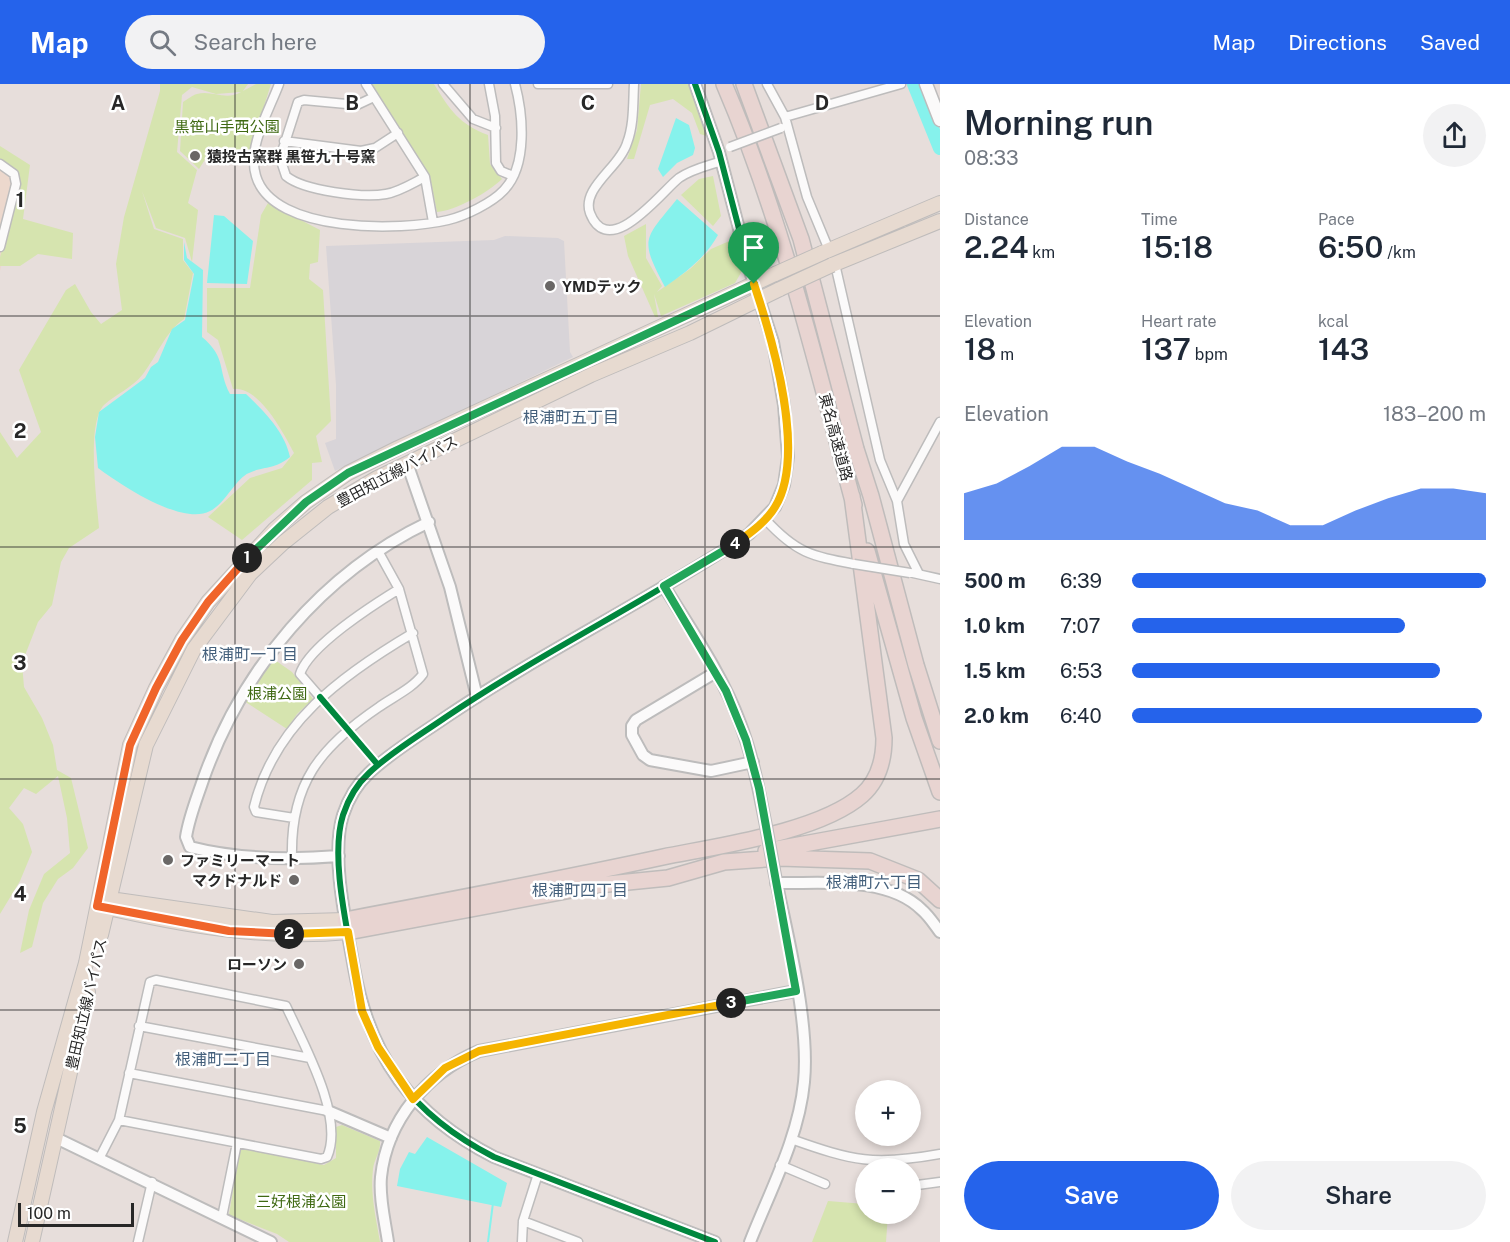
<!DOCTYPE html>
<meta charset="utf-8">
<style>
:root{--surface:#fff;--page:#f2f2f3;--text:#1f2937;--muted:#747a83;--accent:#2563eb}
body{margin:0;font-family:"Public Sans","Noto Sans JP",sans-serif;background:var(--page);color:var(--text);height:100vh;display:flex;flex-direction:column;font-size:22px;white-space:nowrap}
*{box-sizing:border-box;margin:0}
p{font-size:20px;color:var(--muted)}
.icon{flex:none;width:33px;height:33px;fill:none;stroke:currentColor;stroke-width:2;stroke-linecap:round;stroke-linejoin:round}
.map{position:relative;flex:1;overflow:hidden}
.details{display:flex;flex-direction:column;background:var(--surface);width:570px}
.details>*{flex:none}
.fabs{position:absolute;left:855px;top:996px;display:grid;gap:12px}
.fabs a{display:grid;place-items:center;width:66px;height:66px;border-radius:50%;background:var(--surface);box-shadow:0 3px 9px #0003;font-size:30px}
.scale{position:absolute;left:18px;bottom:15px;width:116px;box-sizing:border-box;padding-left:6px;border:3px solid #272727;border-top:0;font-size:16px;line-height:21px;white-space:nowrap;color:#272727;-webkit-text-stroke:4px #fff;paint-order:stroke}
.pin{position:absolute;display:grid;place-items:center;width:51px;height:51px;color:#fff;margin:-62px -26px;border-radius:50% 50% 50% 0;rotate:-45deg;box-shadow:0 0 6px #0007}
.pin .icon{rotate:45deg}
.km{position:absolute;width:30px;height:30px;margin:-15px;border-radius:50%;background:#222;color:#fff;font-size:16px;line-height:30px;text-align:center}
.round{display:grid;place-items:center;flex:none;width:63px;height:63px;border-radius:32px;background:var(--page)}
.headline{display:flex;align-items:center;justify-content:space-between;height:102px;padding:0 24px}
h1{font-size:33px;font-weight:600;line-height:45px}
.stats{display:grid;grid-template-columns:repeat(3,1fr);gap:9px;height:102px;padding:6px 24px}
.stats div{display:grid;align-content:center}
.stats b{font-size:30px;font-weight:600}
.stats small{font-size:16px;font-weight:400}
.stats p{font-size:16px}
.chart{height:168px;padding:12px 24px}
.chart p{display:flex;justify-content:space-between}
.chart svg{width:100%;height:108px;margin-top:6px;fill:var(--accent);opacity:.7}
.primary-button{display:flex;gap:12px;margin-top:auto;padding:12px 24px}
.primary-button a{flex:1;height:69px;border-radius:36px;background:var(--accent);color:#fff;font-size:24px;font-weight:600;line-height:69px;text-align:center}
.primary-button a+a{background:var(--page);color:var(--text)}
ul{padding:0 24px;list-style:none;font-size:20px}
li{display:grid;grid-template-columns:96px 72px 1fr;align-items:center;height:45px}
li i{height:15px;border-radius:8px;background:var(--accent)}
header{display:flex;align-items:center;gap:36px;box-sizing:border-box;height:84px;padding:0 30px;background:var(--accent);color:#fff}
header strong{font-size:28px}
nav{display:flex;gap:33px;margin-inline-start:auto;font-size:21px}
.search{width:420px;height:54px;background:var(--page);display:flex;align-items:center;gap:15px;box-sizing:border-box;padding:0 21px;border-radius:33px;color:var(--muted);font-size:22px}
main{display:flex;flex:1;min-height:0}
.map>svg:first-child{display:block}
</style>
<header>
<strong>Map</strong>
<div class="search"><svg class="icon" aria-label="search" viewBox="0 0 24 24"><circle cx="10" cy="10" r="6"/><path d="M15 15l6 6"/></svg>Search here</div>
<nav><a>Map</a><a>Directions</a><a>Saved</a></nav>
</header>
<main>
<div class="map">
<svg width="940" height="1158" viewBox="0 0 940 1158">
<rect width="100%" height="100%" fill="#e7dedb"/>
<path fill="#d8d4d8" d="M505 152 558 154 564 157 570 268 573 273 335 387 325 359 336 355V301L326 162 494 156Z"/>
<path fill="#ecd8cd" d="M0 70 22 99 0 187Z"/>
<path fill="#d6e4af" d="M160 0H248L243 7 256 0H271L246 79 211 66 199 85 180 67 183 18C187 16 192 11 197 10 212 6 226 17 241 8L216 10 192 3 182 11 177 68 197 86 188 119 198 126 192 178 185 154 156 144 142 107 154 145 183 155V176L193 189 184 235C165 248 157 272 143 290 132 304 116 310 104 321 86 339 97 418 99 444L69 464 61 478 52 521 38 538 22 579 24 603 42 634 53 661 57 686 71 694 88 764 73 784 58 795 43 819 32 863 20 869 29 826 44 790 70 769 67 734 58 692 36 710 24 704 9 724 23 740 32 768 20 797 0 830V348L17 374 41 348 19 286 66 206 75 200 91 228 101 240 122 226 116 180 124 133 160 7Z
M372 0H434C450 26 459 40 488 51L490 80 502 95C489 108 455 127 437 128L430 93Z
M641 0H690L710 53 700 50 692 29 673 15 650 21 634 75H627L637 46Z
M0 62 30 81 23 135 73 149 72 175 38 170 20 182H0V173L13 130 18 97 0 75Z
M713 92 721 132 713 142 681 111 699 95Z
M268 119 320 146 318 178 310 180 309 195 323 206 331 337 316 352 322 378 312 379V396L242 456 208 433 250 394 282 384 294 369C283 348 259 302 233 305L218 256 207 248V204H250L261 131Z
M646 140V174L662 202 657 208 690 185 711 165 734 155 742 187 735 199 661 232 654 210 658 233H655L628 172 624 152Z
M272 574 292 588 313 615 297 630 287 645 244 617Z
M342 1041 380 1057C381 1068 374 1075 373 1085 370 1110 376 1134 380 1158H289L277 1150 229 1131 240 1063 324 1081 336 1074V1043Z
M828 1117 865 1120 866 1130H888L886 1158H812Z"/>
<path fill="#86f2ec" d="M676 34 689 41 695 64 693 71 677 79 663 93 658 85Z
M677 115 718 151C705 174 686 188 665 203 639 154 644 156 677 115Z
M214 131 224 132 253 157 247 200 207 199Z
M184 158 187 174 203 186 202 253C227 274 217 285 230 310H246C264 327 285 348 290 373 272 387 266 381 249 389 236 394 225 420 210 427 182 442 121 401 98 384L95 353 99 328 145 294 151 283 158 278 172 245 185 236 194 190 184 176Z
M427 1053 507 1099 501 1123 397 1102 400 1085 409 1068 415 1070Z"/>
<g fill="none" stroke-linecap="round" stroke-linejoin="round">
<path stroke="#86f2ec" stroke-width="2" d="M488 1158 493 1119"/>
<path stroke="#86f2ec" stroke-width="14" d="M914 0 940 64"/>
<g stroke="#bdbcbc" stroke-width="11">
<path id="minor" d="M279 0C269 27 247 63 256 92 273 150 402 147 448 136 465 132 492 119 504 106 528 81 523 30 515 0
M366 0 425 93 433 138
M443 0 473 35 496 44
M489 0 495 32 496 79 501 87 513 92
M538 0H608
M634 0C633 19 634 41 627 59 620 83 581 104 590 129 609 178 662 107 679 94 692 85 707 82 722 77
M767 0 785 33 807 113 829 166
M374 13 357 21 304 16 298 18 280 74 286 92C304 107 363 114 386 110 399 108 413 99 425 93
M785 33 901 0
M284 57 361 67 375 64 398 49
M0 80 14 90 16 100 0 163
M835 180 880 376 897 417 904 460 919 490
M897 417 940 338
M765 435C796 469 811 472 854 480
M913 489 940 495
M320 613 300 590C309 562 373 521 399 505
M294 734 256 728 254 723C274 640 342 591 413 549
M292 774C290 700 320 663 379 623 393 613 413 604 423 590L399 505 378 467
M139 942 310 974
M129 989 328 1027
M791 1055C853 1077 874 1082 940 1070
M100 1073 119 1036 150 898 156 896 286 922C303 959 345 1033 327 1073L321 1075 119 1036
M780 1081 825 1100
M910 1102 940 1098
M222 1133 237 1059
M523 1137 578 1158
M138 1158 152 1098
M522 1158 523 1137 538 1090"/>
</g>
<g stroke="#bdbcbc" stroke-width="14">
<path id="tertiary" d="M695 0 719 68 750 187 773 258 784 321 788 373 784 401 775 423 749 450C651 515 544 567 446 633 420 651 391 668 369 689 357 700 348 716 343 731 330 772 347 843 354 884 370 974 412 1031 494 1073L715 1158
M407 379 450 503 477 613
M664 502C691 546 722 590 740 639 753 673 759 707 766 742
M716 588 636 636 632 642V651L643 671 650 676 711 687 753 678
M339 772C290 776 237 775 190 763L186 753C189 733 197 714 203 696 242 585 322 489 429 438
M776 799C821 800 887 791 922 826 929 832 934 840 940 848
M328 1027 391 1054
M56 1054 271 1158
M388 1158C385 1137 379 1114 381 1093 387 1036 427 989 479 967L796 907
M750 1158C770 1107 799 1053 804 998 810 936 786 848 774 786"/>
</g>
<g stroke="#bdbcbc" stroke-width="15">
<path id="secondary" d="M926 0 940 36"/>
</g>
<g stroke="#bfbcbb" stroke-width="16">
<path id="primary" d="M822 169 940 119
M832 181 940 137
M103 814 272 838 345 836
M100 822C181 841 264 856 348 848
M101 851 146 661 194 565 250 490 283 459 328 423 377 394 591 291 690 249 780 205
M15 1158 44 1028 86 879 130 661 156 604 182 556 208 518 275 445 306 418 348 389 398 364 775 190
M32 1158 88 908"/>
</g>
<g stroke="#bfbcbb" stroke-width="18">
<path id="motorway" d="M724 0C782 135 816 280 854 421
M744 0 801 155 856 365 871 412 916 581 940 657
M867 467 914 634 940 708
M766 767 940 735
M345 836C451 816 557 796 663 773 717 762 820 748 862 711 879 696 884 676 884 654L852 412
M348 848 598 801 668 794 724 778 780 774 870 777 918 796 940 816"/>
</g>
<use href="#minor" stroke="#fbfafa" stroke-width="8"/>
<use href="#tertiary" stroke="#fbfafa" stroke-width="10"/>
<use href="#secondary" stroke="#fbfafa" stroke-width="12"/>
<use href="#primary" stroke="#e7dad0" stroke-width="14"/>
<use href="#motorway" stroke="#e8d4d1" stroke-width="15"/>
<g stroke="#bdbcbc" stroke-width="11" stroke-linecap="butt">
<path id="minor-bridge" d="M730 63 781 44
M854 480 910 489"/>
</g>
<g stroke="#bdbcbc" stroke-width="14" stroke-linecap="butt">
<path id="tertiary-bridge" d="M766 742 774 786"/>
</g>
<g stroke="#bfbcbb" stroke-width="16" stroke-linecap="butt">
<path id="primary-bridge" d="M775 190 822 169
M780 205 832 181"/>
</g>
<use href="#minor-bridge" stroke="#fbfafa" stroke-width="8"/>
<use href="#tertiary-bridge" stroke="#fbfafa" stroke-width="10"/>
<use href="#primary-bridge" stroke="#e7dad0" stroke-width="14"/>
<g stroke="#fff" stroke-width="10">
<path id="cycleway" d="M695 0 719 68 750 187 773 258 784 321 788 373 784 401 775 423 749 450C651 515 544 567 446 633 420 651 391 668 369 689 357 700 348 716 343 731 330 772 347 843 354 884 370 974 412 1031 494 1073L715 1158
M320 613 378 681"/>
</g>
<use href="#cycleway" stroke="#00873e" stroke-width="6"/>
</g>
<g fill="none" stroke-linecap="round" stroke-linejoin="round">
<g stroke="#fff" stroke-width="12">
<path id="split-1" d="M247 474 306 418 348 389 754 200"/>
</g>
<g stroke="#fff" stroke-width="12">
<path id="split-2" d="M247 474 208 518 182 556 156 604 130 661 97 822 229 847 289 850"/>
</g>
<g stroke="#fff" stroke-width="12">
<path id="split-3" d="M289 850 348 848 362 927 378 963 413 1015 445 984 479 967 731 919"/>
</g>
<g stroke="#fff" stroke-width="12">
<path id="split-4" d="M731 919 796 907 759 704 746 656 726 607 664 502 735 460"/>
</g>
<g stroke="#fff" stroke-width="12">
<path id="split-5" d="M735 460C750 449 766 438 775 423 807 371 772 254 754 200"/>
</g>
<use href="#split-1" stroke="#22a559" stroke-width="8"/>
<use href="#split-2" stroke="#f0652b" stroke-width="8"/>
<use href="#split-3" stroke="#f5b400" stroke-width="8"/>
<use href="#split-4" stroke="#22a559" stroke-width="8"/>
<use href="#split-5" stroke="#f5b400" stroke-width="8"/>
</g>
<path fill="none" stroke="#272727" stroke-width="1.5" stroke-opacity="0.55" d="M235 0V1158M470 0V1158M705 0V1158M0 232H940M0 463H940M0 695H940M0 926H940"/>
<g fill="#6a6766" stroke="#fff" stroke-width="2">
<circle cx="195" cy="72" r="6"/>
<circle cx="550" cy="202" r="6"/>
<circle cx="168" cy="776" r="6"/>
<circle cx="294" cy="796" r="6"/>
<circle cx="299" cy="880" r="6"/>
</g>
<g text-anchor="middle" dominant-baseline="central" stroke-width="5" stroke-linejoin="round" paint-order="stroke">
<g font-size="15" fill="#3f6912" stroke="#fff">
<text x="227" y="42">黒笹山手西公園</text>
<text x="277" y="609">根浦公園</text>
<text x="301" y="1117">三好根浦公園</text>
</g>
<g font-size="15" font-weight="bold" fill="#272727" stroke="#fff" text-anchor="start">
<text x="207" y="72">猿投古窯群 黒笹九十号窯</text>
<text x="562" y="202">YMDテック</text>
<text x="180" y="776">ファミリーマート</text>
<text x="282" y="796" text-anchor="end">マクドナルド</text>
<text x="287" y="880" text-anchor="end">ローソン</text>
</g>
<g font-size="15" fill="#272727" stroke="#fff">
<text transform="translate(836 353) rotate(75)">東名高速道路</text>
<text transform="translate(397 387) rotate(-28)">豊田知立線バイパス</text>
<text transform="translate(86 920) rotate(-77)">豊田知立線バイパス</text>
</g>
<g font-size="16" fill="#435f7b" stroke="#fff">
<text x="571" y="333">根浦町五丁目</text>
<text x="250" y="570">根浦町一丁目</text>
<text x="874" y="798">根浦町六丁目</text>
<text x="580" y="806">根浦町四丁目</text>
<text x="223" y="975">根浦町二丁目</text>
</g>
</g>
<g font-size="20" text-anchor="middle" font-weight="bold" fill="#272727" stroke="#fff" stroke-width="5" stroke-linejoin="round" paint-order="stroke">
<text x="118" y="26">A</text>
<text x="352" y="26">B</text>
<text x="588" y="26">C</text>
<text x="822" y="26">D</text>
<text x="20" y="123">1</text>
<text x="20" y="354">2</text>
<text x="20" y="586">3</text>
<text x="20" y="817">4</text>
<text x="20" y="1049">5</text>
</g>
</svg>
<div class="fabs">
<a>+</a>
<a>−</a>
</div>
<div class="scale">100 m</div>
<div class="pin" style="left:754px;top:200px;background:#1e9e55"><svg class="icon" aria-label="arrive" viewBox="0 0 24 24"><path d="M6 21V4h12l-3 4 3 4H6"/></svg></div>
<b class="km" style="left:247px;top:474px">1</b>
<b class="km" style="left:289px;top:850px">2</b>
<b class="km" style="left:731px;top:919px">3</b>
<b class="km" style="left:735px;top:460px">4</b>
</div>
<section class="details">
<div class="headline"><div><h1>Morning run</h1><p>08:33</p></div><a class="round"><svg class="icon" aria-label="share" viewBox="0 0 24 24"><path d="M12 15V3M7 8l5-5 5 5M5 13v7h14v-7"/></svg></a></div>
<div class="stats">
<div><p>Distance</p><b>2.24<small> km</small></b></div>
<div><p>Time</p><b>15:18</b></div>
<div><p>Pace</p><b>6:50<small> /km</small></b></div>
</div>
<div class="stats">
<div><p>Elevation</p><b>18<small> m</small></b></div>
<div><p>Heart rate</p><b>137<small> bpm</small></b></div>
<div><p>kcal</p><b>143</b></div>
</div>
<div class="chart"><p><span>Elevation</span>183–200 m</p>
<svg viewBox="0 0 160 44" preserveAspectRatio="none"><path d="M0 44V25L10 21L20 14L30 6L40 6L50 12L60 17L70 23L80 29L90 32L100 38L110 38L120 32L130 27L140 23L150 23L160 25V44z"/></svg>
</div>
<ul>
<li><b>500 m</b>6:39<i style="width:100%"></i></li>
<li><b>1.0 km</b>7:07<i style="width:77%"></i></li>
<li><b>1.5 km</b>6:53<i style="width:87%"></i></li>
<li><b>2.0 km</b>6:40<i style="width:99%"></i></li>
</ul>
<div class="primary-button"><a>Save</a><a>Share</a></div>
</section>
</main>
